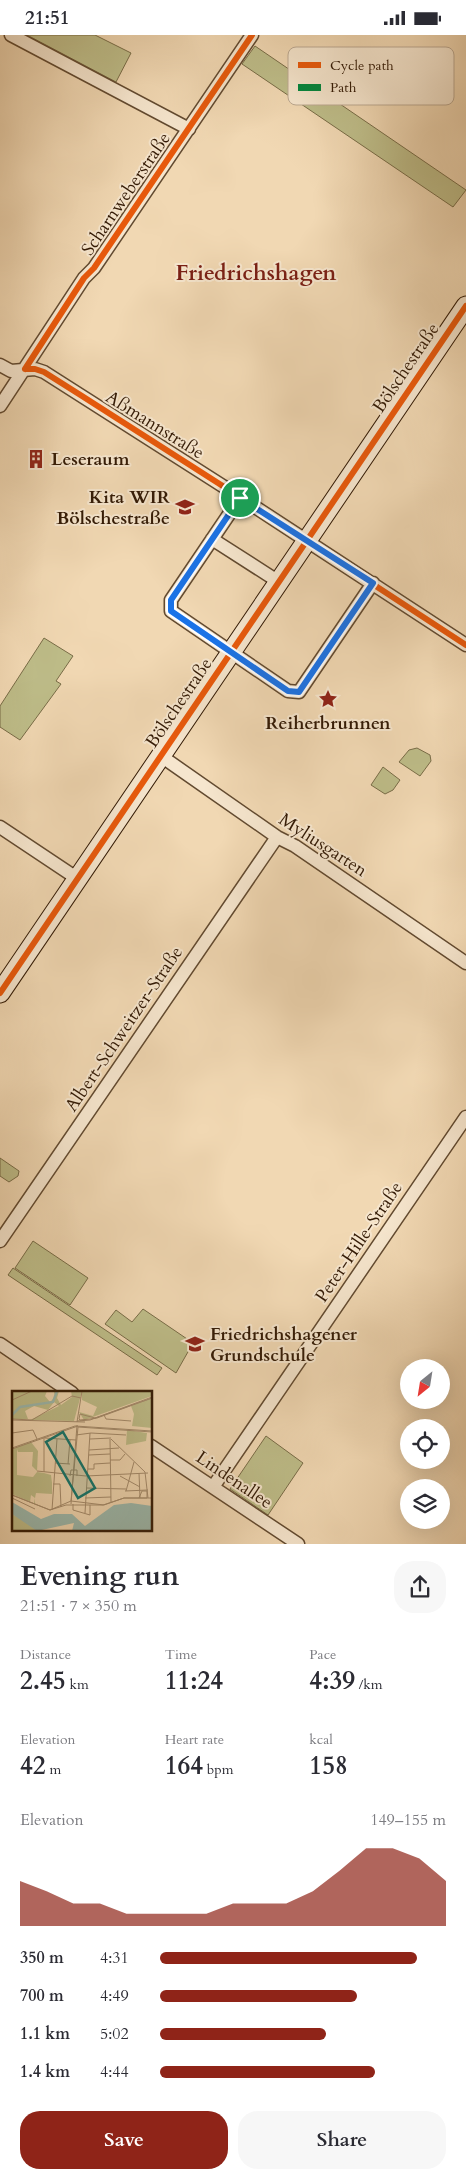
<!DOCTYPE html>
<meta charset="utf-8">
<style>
:root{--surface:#fff;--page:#f7f7f7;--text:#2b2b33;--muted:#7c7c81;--accent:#8f2418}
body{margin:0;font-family:Cardo,serif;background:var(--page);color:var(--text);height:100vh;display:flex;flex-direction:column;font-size:19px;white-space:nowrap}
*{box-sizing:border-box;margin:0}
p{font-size:16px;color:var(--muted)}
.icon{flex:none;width:28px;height:28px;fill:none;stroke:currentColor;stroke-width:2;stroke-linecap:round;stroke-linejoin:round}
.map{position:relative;height:1509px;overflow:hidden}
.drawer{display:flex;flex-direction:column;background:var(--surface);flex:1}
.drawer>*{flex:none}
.needle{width:32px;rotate:210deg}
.tools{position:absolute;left:400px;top:1324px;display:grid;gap:10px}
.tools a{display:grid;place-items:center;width:50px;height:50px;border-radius:50%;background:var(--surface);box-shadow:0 5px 20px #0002;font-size:25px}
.pin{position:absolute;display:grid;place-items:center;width:42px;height:42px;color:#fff;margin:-21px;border:2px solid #fff;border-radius:50%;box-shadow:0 1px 5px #0007}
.round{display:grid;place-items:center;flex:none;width:52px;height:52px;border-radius:20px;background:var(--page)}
.summary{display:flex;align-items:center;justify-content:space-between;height:85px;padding:0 20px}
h1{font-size:28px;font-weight:700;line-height:38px}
.metrics{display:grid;grid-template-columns:repeat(3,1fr);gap:8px;height:85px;padding:5px 20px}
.metrics div{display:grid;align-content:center}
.metrics b{font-size:25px;font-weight:700}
.metrics small{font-size:14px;font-weight:400}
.metrics p{font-size:14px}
.chart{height:140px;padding:10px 20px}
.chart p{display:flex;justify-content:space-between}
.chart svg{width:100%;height:90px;margin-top:5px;fill:var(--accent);opacity:.7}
.button{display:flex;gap:10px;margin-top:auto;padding:10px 20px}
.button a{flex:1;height:58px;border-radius:20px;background:var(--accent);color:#fff;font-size:20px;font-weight:700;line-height:58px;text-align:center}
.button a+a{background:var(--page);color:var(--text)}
ul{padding:0 20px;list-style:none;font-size:16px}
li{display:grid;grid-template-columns:80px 60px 1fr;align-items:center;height:38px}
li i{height:12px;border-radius:6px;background:var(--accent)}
.status{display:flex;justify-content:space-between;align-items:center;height:35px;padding:0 25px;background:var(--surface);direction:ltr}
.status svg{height:14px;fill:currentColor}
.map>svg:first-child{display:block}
</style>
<div class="status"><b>21:51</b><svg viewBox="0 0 49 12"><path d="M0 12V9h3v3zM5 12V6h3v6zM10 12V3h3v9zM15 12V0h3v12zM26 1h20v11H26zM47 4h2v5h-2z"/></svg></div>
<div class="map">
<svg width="466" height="1509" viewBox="0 0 466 1509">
<rect width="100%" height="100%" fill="#f1d8b3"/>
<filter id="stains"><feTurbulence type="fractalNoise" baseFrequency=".004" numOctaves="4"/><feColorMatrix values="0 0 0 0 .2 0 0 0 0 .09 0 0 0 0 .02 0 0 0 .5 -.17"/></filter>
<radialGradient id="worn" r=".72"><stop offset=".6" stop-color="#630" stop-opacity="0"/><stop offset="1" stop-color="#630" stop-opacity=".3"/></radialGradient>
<path fill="#bebd89" stroke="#786c47" d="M27 0H95L131 18 116 47Z
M255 11 466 155 453 172 242 29Z
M44 603 73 621 56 646 61 649 20 705 0 692V671Z
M417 713 430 720 431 726 420 741 399 727 409 715Z
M383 732 400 745 393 755 385 759 371 750Z
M0 1123 19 1136 18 1141 9 1147 0 1141Z
M33 1206 88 1243 70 1270 15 1233Z
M13 1233 162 1333 157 1340 8 1240Z
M143 1274 193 1308 176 1338 105 1289 116 1275 132 1287Z
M266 1401 303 1428 268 1480 230 1454Z"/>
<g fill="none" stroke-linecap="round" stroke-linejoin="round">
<g stroke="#624a30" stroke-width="15">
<path id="street" d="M11 0 189 94
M0 330 11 336 35 334 44 337 229 455 466 610
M0 371 84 243 94 233 252 0
M240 463 171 565V576L288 656 299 657 373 548
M212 504 279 547
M161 721 277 802 295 811 466 928
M0 792 78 844
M0 1206 277 802
M0 1309 72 1358
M151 1411 298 1509
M213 1452 466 1082"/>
</g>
<g stroke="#331a05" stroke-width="21">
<path id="secondary" d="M0 958 466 271"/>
</g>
<use href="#street" stroke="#f6e6ce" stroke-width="12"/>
<use href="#secondary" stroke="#f6e6ce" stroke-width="19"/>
<path stroke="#331a05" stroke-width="1" d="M0 955 466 268"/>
<path stroke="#00873e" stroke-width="5" stroke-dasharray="10 5" stroke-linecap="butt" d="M232 617 288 656 299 657 304 651"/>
<g stroke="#f6e6ce" stroke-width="9">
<path id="cycleway" d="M25 334H35L44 337 82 361 229 455 466 610
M25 334 84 243 94 233 252 0
M0 958 466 271"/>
</g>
<use href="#cycleway" stroke="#e8590c" stroke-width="6"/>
</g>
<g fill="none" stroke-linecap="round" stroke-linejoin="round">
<g stroke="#fff" stroke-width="10">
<path id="route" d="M240 463 373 548 299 657 288 656 171 576V565Z"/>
</g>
<use href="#route" stroke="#1a73e8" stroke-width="6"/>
</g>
<defs>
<g id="building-bare" transform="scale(1.5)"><path d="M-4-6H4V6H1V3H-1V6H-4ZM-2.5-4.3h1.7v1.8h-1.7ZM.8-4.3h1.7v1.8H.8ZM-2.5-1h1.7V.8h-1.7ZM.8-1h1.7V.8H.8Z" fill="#8f2418" stroke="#f6e6ce" stroke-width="2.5" paint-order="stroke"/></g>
<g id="school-bare" transform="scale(1.5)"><path d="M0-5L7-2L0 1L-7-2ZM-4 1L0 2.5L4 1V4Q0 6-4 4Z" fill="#8f2418" stroke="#f6e6ce" stroke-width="2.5" paint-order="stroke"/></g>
<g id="sight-bare" transform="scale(1.5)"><path d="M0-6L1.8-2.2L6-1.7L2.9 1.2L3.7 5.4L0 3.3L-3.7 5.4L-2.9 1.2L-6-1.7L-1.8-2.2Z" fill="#8f2418" stroke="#f6e6ce" stroke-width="2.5" paint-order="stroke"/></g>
</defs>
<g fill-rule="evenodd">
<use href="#building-bare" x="36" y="424"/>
<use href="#school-bare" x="185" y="472"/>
<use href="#sight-bare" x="328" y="664"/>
<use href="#school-bare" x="195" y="1309"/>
</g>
<g text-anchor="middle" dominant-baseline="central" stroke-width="4" stroke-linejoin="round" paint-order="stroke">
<g font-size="18" fill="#331a05" stroke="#f6e6ce">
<text transform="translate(126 159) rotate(-56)">Scharnweberstraße</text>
<text transform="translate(406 333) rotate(-56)">Bölschestraße</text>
<text transform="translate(155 390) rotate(32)">Aßmannstraße</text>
<text transform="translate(179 668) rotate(-56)">Bölschestraße</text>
<text transform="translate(323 810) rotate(33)">Myliusgarten</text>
<text transform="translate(124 994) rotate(-56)">Albert-Schweitzer-Straße</text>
<text transform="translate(359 1207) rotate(-56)">Peter-Hille-Straße</text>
<text transform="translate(234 1445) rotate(34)">Lindenallee</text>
</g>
<g font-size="18" font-weight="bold" fill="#331a05" stroke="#f6e6ce" text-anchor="start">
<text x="51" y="424">Leseraum</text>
<text x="170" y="462" text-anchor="end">Kita WIR<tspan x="170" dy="21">Bölschestraße</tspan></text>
<text x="328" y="688" text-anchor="middle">Reiherbrunnen</text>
<text x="210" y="1299">Friedrichshagener<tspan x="210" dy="21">Grundschule</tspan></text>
</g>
<g font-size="22" font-weight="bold" fill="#7a1f14" stroke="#f6e6ce">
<text x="256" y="238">Friedrichshagen</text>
</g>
</g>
<g transform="translate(12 1356)">
<rect width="140" height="140" fill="#f1d8b3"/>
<path d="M0 0H35L33 5 38 11 43 6 42 1 47 0 45 7 49 14 60 6 59 0H70L62 30 18 29 47 15 42 11 36 19 22 15 13 20 16 28H0ZM70 0H140V5L72 29 67 21 81 25 85 16 70 9ZM140 7V37L120 35 122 23 119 15ZM115 39 135 42 134 50 114 54ZM19 51 26 60 25 80 20 75 21 61H6L5 58V84L21 86 25 81 32 82 39 84 40 92V103L24 102 23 107 19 104 18 111 22 112 23 107V113L0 103V58ZM0 123 14 131 25 140H0Z" fill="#bebd89"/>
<path d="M0 111 29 128 42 123H60L73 135 102 114 119 112 140 115V140H60L62 132 25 140 0 123Z" fill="#9bb9ae"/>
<path fill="none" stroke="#9bb9ae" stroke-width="2.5" d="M0 24 8 16 41 11 45 0"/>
<path fill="none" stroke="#a58c6d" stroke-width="1" d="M140 7 83 27 68 23 67 28 68 29 78 28 85 27 140 7M0 9 20 0M92 24 94 28 119 30M0 28 20 29 60 5 69 7M0 29 73 31M65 30 78 29 140 6M65 31 70 0M0 42 21 39 25 48M64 44 79 42 114 44M33 47 64 49M78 48 99 47M98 48 99 111M99 48 133 81 136 107M0 57 63 35 140 40M0 58 66 35M77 59 107 57M77 64 98 63M98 69H108L113 63M43 72 58 73M56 73 58 49M76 78H82V73L98 72M25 80 74 85 136 82M32 81V46M127 82 128 107M58 85 59 79H65V85M108 85 128 96M41 93H48L49 116M74 97 114 98M113 100 136 99M114 100 122 71M0 104 38 119 54 114H91L112 107H140M0 104 38 119 59 110M0 107 23 118M73 107 99 106M59 110 66 36 140 41M59 110 92 114 112 107H135V100H130L127 107M59 113 65 34M61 113V119L78 124V114M40 119 45 48M73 122 78 42"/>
<path fill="#0f766e" fill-opacity="0.15" stroke="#0f766e" stroke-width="2.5" d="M51 41 83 97 66 107 34 51Z"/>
<rect width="140" height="140" fill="none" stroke="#331a05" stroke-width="2.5"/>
</g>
<rect x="288" y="12" width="166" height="58" rx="8" fill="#f6e6ce" stroke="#bca992" stroke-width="1"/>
<rect x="298" y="27" width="23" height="6" fill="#e8590c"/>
<rect x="298" y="49" width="23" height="7" fill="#00873e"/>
<g font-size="14" fill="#331a05">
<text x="330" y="35">Cycle path</text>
<text x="330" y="57">Path</text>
</g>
<rect width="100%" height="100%" filter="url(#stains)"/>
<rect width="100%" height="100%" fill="url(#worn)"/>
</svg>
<div class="tools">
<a><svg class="needle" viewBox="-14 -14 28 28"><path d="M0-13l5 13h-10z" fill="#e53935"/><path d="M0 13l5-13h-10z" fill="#7c7c81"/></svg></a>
<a><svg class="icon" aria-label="locate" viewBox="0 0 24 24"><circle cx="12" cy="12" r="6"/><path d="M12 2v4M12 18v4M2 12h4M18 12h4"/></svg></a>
<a><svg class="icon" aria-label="layers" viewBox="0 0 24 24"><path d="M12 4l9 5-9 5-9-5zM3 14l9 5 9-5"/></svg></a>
</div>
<div class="pin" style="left:240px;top:463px;background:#1e9e55"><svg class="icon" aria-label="arrive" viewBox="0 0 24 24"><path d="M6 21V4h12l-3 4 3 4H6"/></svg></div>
</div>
<section class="drawer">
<div class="summary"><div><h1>Evening run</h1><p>21:51 · 7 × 350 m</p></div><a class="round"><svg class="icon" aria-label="share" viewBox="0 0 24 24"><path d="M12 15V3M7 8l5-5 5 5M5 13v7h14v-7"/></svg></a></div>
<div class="metrics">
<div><p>Distance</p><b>2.45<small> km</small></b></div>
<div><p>Time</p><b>11:24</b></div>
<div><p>Pace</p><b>4:39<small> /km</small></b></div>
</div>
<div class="metrics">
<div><p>Elevation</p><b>42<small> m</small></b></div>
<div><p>Heart rate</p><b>164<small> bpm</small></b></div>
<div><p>kcal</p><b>158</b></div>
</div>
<div class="chart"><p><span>Elevation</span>149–155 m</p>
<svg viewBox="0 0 160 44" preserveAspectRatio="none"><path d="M0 44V22L10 27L20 33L30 33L40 38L50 38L60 38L70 38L80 33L90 33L100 33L110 27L120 17L130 6L140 6L150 11L160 22V44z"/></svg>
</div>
<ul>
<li><b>350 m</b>4:31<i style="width:90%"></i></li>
<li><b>700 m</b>4:49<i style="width:69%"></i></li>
<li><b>1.1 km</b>5:02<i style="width:58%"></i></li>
<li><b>1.4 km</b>4:44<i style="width:75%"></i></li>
</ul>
<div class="button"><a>Save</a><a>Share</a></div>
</section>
